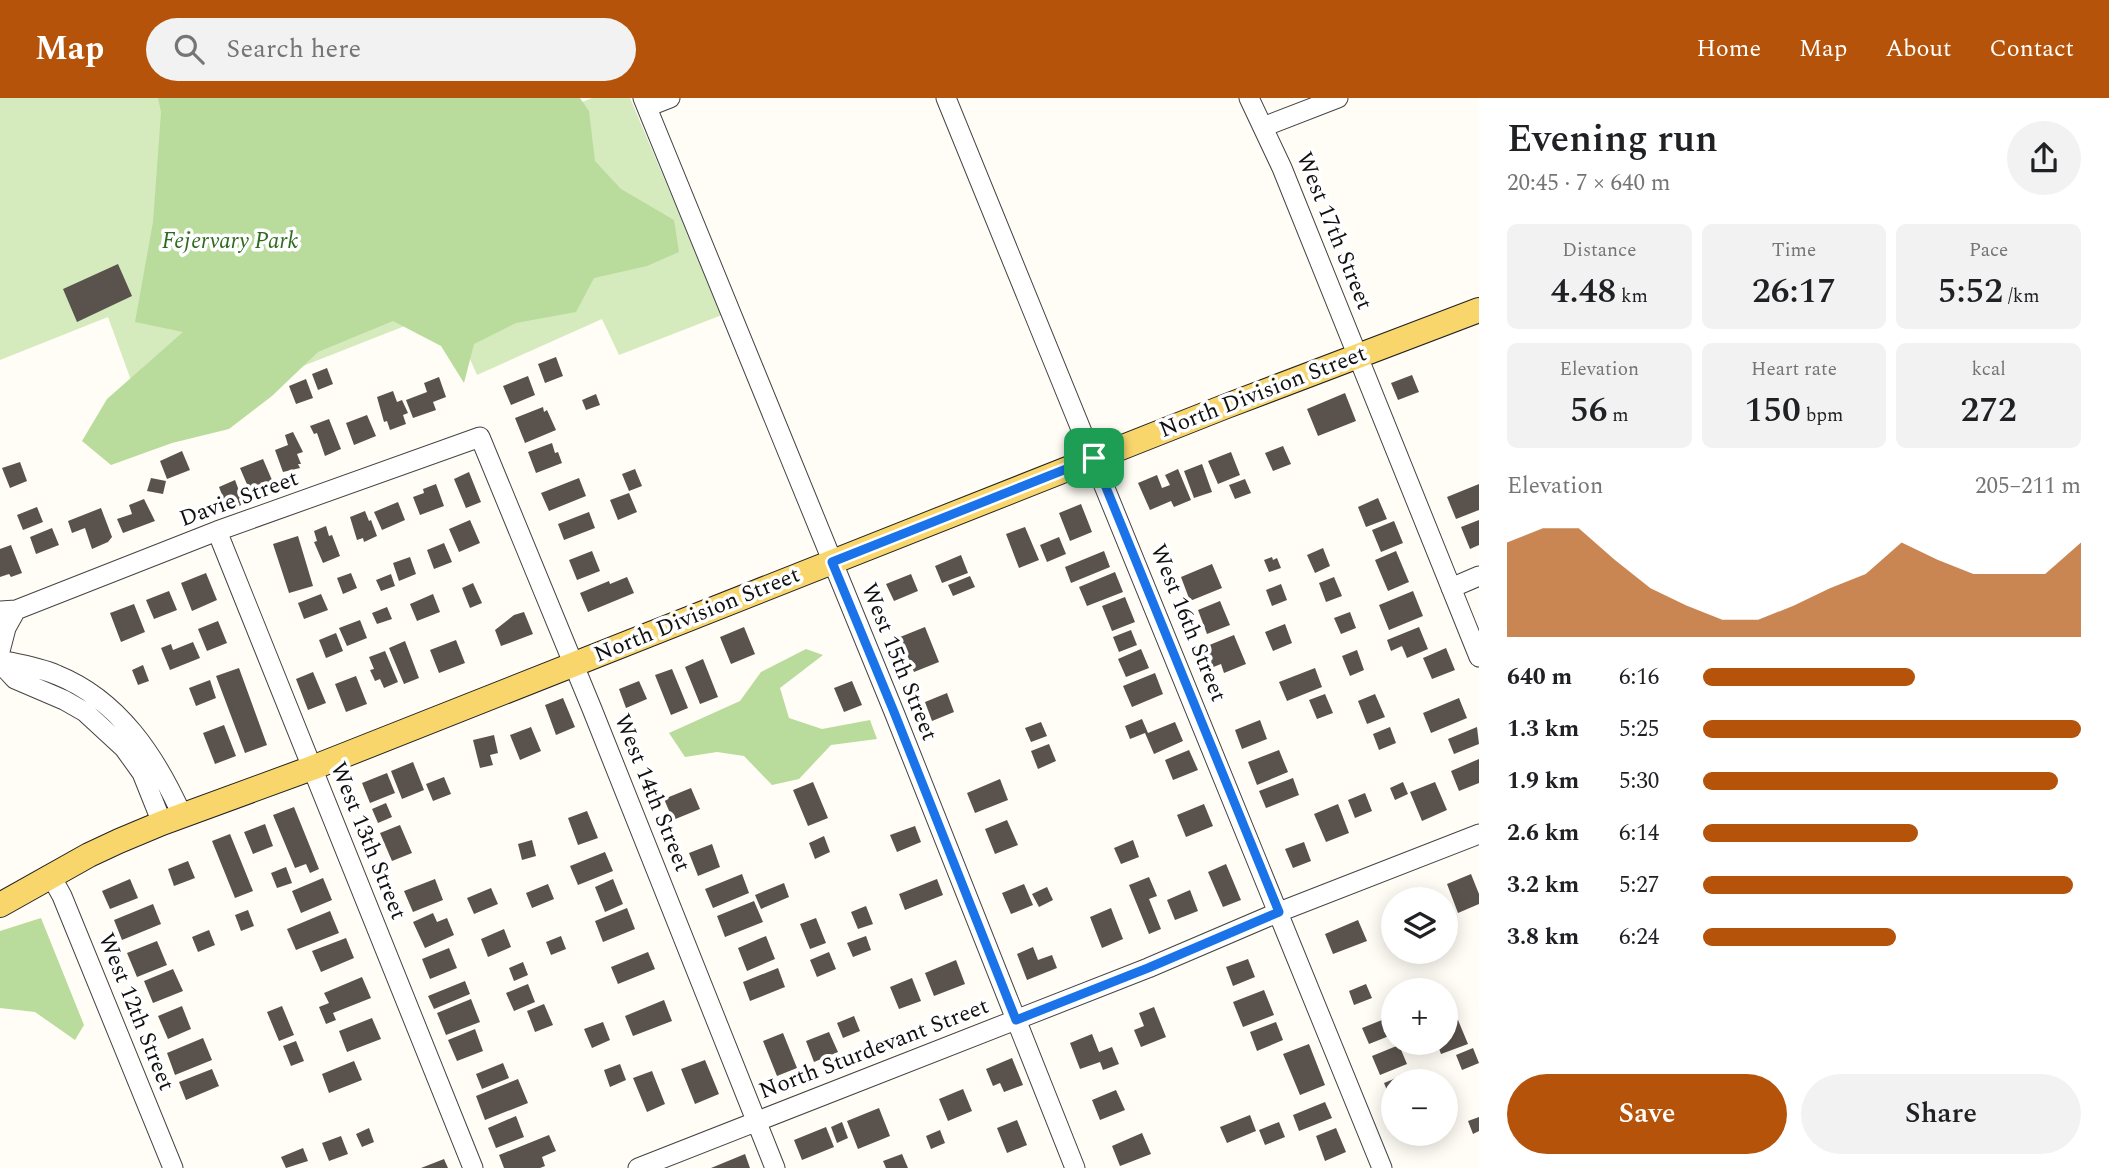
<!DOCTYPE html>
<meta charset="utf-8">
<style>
:root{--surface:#fff;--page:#f2f2f2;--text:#202124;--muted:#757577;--accent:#b45309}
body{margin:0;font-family:Spectral,serif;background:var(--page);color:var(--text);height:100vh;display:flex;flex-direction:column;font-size:26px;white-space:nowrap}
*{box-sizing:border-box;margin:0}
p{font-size:23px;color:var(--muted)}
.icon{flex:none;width:38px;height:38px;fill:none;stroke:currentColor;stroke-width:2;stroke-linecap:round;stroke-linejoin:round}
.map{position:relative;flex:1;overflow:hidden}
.drawer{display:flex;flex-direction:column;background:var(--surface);width:630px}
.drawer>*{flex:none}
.buttons{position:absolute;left:1381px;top:789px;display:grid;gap:14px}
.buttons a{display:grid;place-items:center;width:77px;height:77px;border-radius:50%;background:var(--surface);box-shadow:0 4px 18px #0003;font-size:35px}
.pin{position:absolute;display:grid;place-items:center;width:60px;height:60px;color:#fff;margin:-30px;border-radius:14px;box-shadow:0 4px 10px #0006}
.round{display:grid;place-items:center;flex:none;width:74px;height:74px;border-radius:37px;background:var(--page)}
.overview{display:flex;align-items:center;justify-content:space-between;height:119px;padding:0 28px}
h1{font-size:38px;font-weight:600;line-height:52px}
.figures{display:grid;grid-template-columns:repeat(3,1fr);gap:10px;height:119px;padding:7px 28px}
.figures div{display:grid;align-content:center;border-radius:10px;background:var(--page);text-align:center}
.figures b{font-size:35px;font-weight:600}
.figures small{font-size:19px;font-weight:400}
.figures p{font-size:19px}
.chart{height:196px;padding:14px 28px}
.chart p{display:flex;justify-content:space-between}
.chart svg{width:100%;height:126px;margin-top:7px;fill:var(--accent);opacity:.7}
.button{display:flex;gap:14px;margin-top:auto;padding:14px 28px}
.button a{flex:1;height:80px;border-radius:42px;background:var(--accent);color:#fff;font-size:28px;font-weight:600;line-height:80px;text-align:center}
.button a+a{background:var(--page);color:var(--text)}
ul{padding:0 28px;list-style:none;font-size:23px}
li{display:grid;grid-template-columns:112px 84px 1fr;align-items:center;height:52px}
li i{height:18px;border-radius:9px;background:var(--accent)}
header{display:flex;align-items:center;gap:42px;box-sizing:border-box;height:98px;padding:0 35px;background:var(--accent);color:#fff}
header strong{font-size:33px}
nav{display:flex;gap:38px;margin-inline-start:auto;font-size:24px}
.search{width:490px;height:63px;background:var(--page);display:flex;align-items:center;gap:18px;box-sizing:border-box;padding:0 24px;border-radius:38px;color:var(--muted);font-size:26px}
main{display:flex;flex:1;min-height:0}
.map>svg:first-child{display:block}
</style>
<header>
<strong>Map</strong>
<div class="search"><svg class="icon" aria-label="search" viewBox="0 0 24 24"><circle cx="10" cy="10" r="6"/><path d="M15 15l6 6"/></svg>Search here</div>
<nav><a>Home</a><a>Map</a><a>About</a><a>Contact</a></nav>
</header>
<main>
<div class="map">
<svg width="1479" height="1070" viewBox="0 0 1479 1070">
<rect width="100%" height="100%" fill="#fffdf5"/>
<path fill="#d5ebbd" d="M0 0H381L412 73 592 0H630L722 217 619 257 602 221 477 277 448 211 148 329 108 219 0 262Z"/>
<path fill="#b9dc9c" d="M158 0H580L589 13 595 63 621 91 674 122 679 154 647 168 594 180 576 214 516 225 474 246 464 285 441 248 393 223 318 254 272 298 229 331 172 345 111 367 82 343 107 301 183 234 135 224 153 124 161 14Z
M806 551 823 557 780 590 789 620 822 631 870 622 877 641 831 647 799 681 772 687 744 658 717 654 685 659 669 635 740 603 761 574Z
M41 820 84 927 75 942 35 914 0 910V833Z"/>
<path fill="#5a524d" d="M118 166 132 198 77 224 63 191Z
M556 259 563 278 545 285 538 266Z
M327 270 333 286 318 292 312 276Z
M1412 277 1419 294 1398 302 1391 285Z
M528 278 535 297 511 307 503 288Z
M439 279 446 299 433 304 436 312 413 320 406 302 427 294 424 285Z
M306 281 313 300 296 306 289 288Z
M393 293 397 304 402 302 408 315 403 317 406 326 390 332 387 323 384 324 377 299Z
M1345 295 1356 323 1318 338 1307 311Z
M596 296 600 307 586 312 582 302Z
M543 309 544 314 547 312 556 332 525 345 515 320Z
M367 317 376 338 354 347 346 325Z
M329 321 341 351 325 358 317 335 314 336 310 328Z
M293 334 303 354 297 356 301 366H298L300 370 283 374 275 352 288 347 285 337Z
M552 345 555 355 558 354 562 365 536 375 528 354Z
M1283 348 1291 366 1273 373 1265 355Z
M182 353 190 372 167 381 160 363Z
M1231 354 1240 377 1218 386 1208 363Z
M263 361 275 389 252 398 240 370Z
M20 364 27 383 10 390 2 370Z
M1202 366 1212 394 1194 400 1184 373Z
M635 371 642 388 629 393 622 376Z
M1178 371 1191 402 1174 409 1171 403 1150 412 1138 385 1157 377 1162 390 1170 387 1165 377Z
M469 374 481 404 466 410 454 381Z
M151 380 166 383 163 396 147 393Z
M579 380 586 398 549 413 541 395Z
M1245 381 1251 395 1235 401 1229 387Z
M235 382 244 406 228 412 219 389Z
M436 386 444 408 420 417 413 399 424 395 423 391Z
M1479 386V412L1456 421 1447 399Z
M629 395 637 414 618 422 610 402Z
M1378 400 1387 421 1366 429 1358 409Z
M144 401 155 423 123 435 117 421 132 416 129 407Z
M398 404 405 422 382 432 374 414Z
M1081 406 1092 434 1070 443 1059 415Z
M37 409 43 424 23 432 17 417Z
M101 410 112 439 108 444 92 451 85 430 72 435 68 423Z
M365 413 369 423 371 422 377 438 364 444 363 440 357 442 350 419Z
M589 414 595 430 564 442 558 426Z
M470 422 480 445 459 454 449 431Z
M1479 422V447L1470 451 1461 429Z
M1394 423 1403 445 1381 454 1372 432Z
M326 428 329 438 332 437 340 458 323 465 314 444 317 443 314 433Z
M1025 429 1039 462 1019 470 1006 436Z
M52 430 59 447 36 456 30 439Z
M298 438 313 488 289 495 273 446Z
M1059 439 1066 456 1047 464 1040 447Z
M444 445 452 464 434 471 427 452Z
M11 447 22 475 11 479 9 476 0 479V451Z
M1323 450 1330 468 1315 475 1307 457Z
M592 453 600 473 577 482 569 462Z
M1104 453 1110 469 1071 485 1065 469Z
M1396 453 1409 484 1388 493 1375 462Z
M961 457 968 475 942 485 935 468Z
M410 459 416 476 399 483 393 465Z
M1272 459 1273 462 1277 460 1281 470 1269 474 1264 462Z
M1212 466 1222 490 1190 503 1181 479Z
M1115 474 1123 494 1087 508 1079 489Z
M206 475 217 502 192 513 181 485Z
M351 475 357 490 343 496 337 480Z
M391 476 395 488 381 493 376 482Z
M911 476 918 493 894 503 886 486Z
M970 478 975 489 953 498 948 487Z
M627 479 634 495 588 514 580 495 609 483 610 486Z
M1334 479 1342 498 1326 504 1319 485Z
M473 485 482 505 470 510 462 490Z
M1281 486 1287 502 1272 508 1266 492Z
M169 493 177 512 154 521 146 502Z
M1413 493 1423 518 1389 532 1379 507Z
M321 496 328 512 304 521 298 505Z
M433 496 440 514 417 523 410 506Z
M1125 499 1135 524 1112 533 1102 508Z
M1220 503 1230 527 1207 536 1198 512Z
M134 506 145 534 121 544 110 515Z
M387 509 392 521 377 526 372 515Z
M524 514 533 536 501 548 495 532 514 517Z
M1350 514 1356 530 1341 536 1334 520Z
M360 522 367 540 347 548 339 530Z
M218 523 227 545 207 553 198 531Z
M1285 526 1292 545 1273 553 1265 534Z
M744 529 755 556 731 566 720 539Z
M925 529 939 564 914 574 900 539Z
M1419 529 1428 551 1407 560 1402 548 1391 553 1387 542Z
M1131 532 1137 547 1119 554 1113 539Z
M336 535 343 553 326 560 319 542Z
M1234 537 1246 566 1224 575 1221 566 1211 570 1202 550Z
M456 542 465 565 439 575 430 552Z
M405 543 419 580 404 586 389 550Z
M193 544 200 560 170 572 161 550 171 546 173 552Z
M1446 550 1455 572 1432 581 1423 560Z
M1141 551 1149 570 1126 579 1118 561Z
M1357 552 1364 572 1350 578 1342 558Z
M385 553 398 584 384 590 380 581 375 583 370 572 374 571 369 559Z
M703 561 718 599 700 606 685 569Z
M143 567 149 583 138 587 132 572Z
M239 570 267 647 245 655 216 578Z
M1315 570 1322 589 1287 603 1279 584Z
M672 571 688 610 671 617 655 577Z
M313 574 326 605 308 612 296 581Z
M1155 575 1163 596 1132 609 1123 588Z
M356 578 367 606 346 614 335 586Z
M210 582 216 600 196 608 189 590Z
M639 583 647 601 626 610 619 591Z
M852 583 862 607 844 614 834 590Z
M947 595 954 614 932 623 925 604Z
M1325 596 1333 615 1317 621 1309 602Z
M1375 596 1385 619 1367 626 1358 603Z
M563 600 575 629 556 637 545 607Z
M1459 600 1467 620 1431 635 1423 615Z
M1142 621 1148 635 1175 624 1183 643 1154 656 1145 635 1130 641 1125 628Z
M1260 622 1267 641 1242 651 1235 632Z
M1041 624 1047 638 1031 644 1025 630Z
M224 627 236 658 215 666 203 635Z
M531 629 541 653 520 662 510 637Z
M1390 629 1396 645 1379 652 1373 636Z
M1477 629 1479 646 1454 656 1448 641Z
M494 637 498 655 490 657 493 667 480 670 473 642Z
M1049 646 1056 663 1038 671 1031 653Z
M1189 652 1198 672 1173 682 1165 662Z
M1279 652 1288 674 1257 687 1248 664Z
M1479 661V685L1459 693 1451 673Z
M413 664 424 692 402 701 391 673Z
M387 675 395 695 370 705 362 685Z
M444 679 451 696 433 703 426 686Z
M1293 680 1299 697 1266 710 1259 693Z
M1000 681 1008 702 975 715 967 695Z
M813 684 828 720 808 728 793 692Z
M1403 684 1408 696 1395 702 1390 690Z
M1435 684 1447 712 1422 723 1410 694Z
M691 690 700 711 673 722 664 701Z
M1365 695 1372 713 1355 720 1348 702Z
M386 705 392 719 378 725 372 711Z
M1204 706 1213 728 1186 739 1177 717Z
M1338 706 1349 735 1326 744 1314 716Z
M294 709 319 771 310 775 306 766 295 770 273 717Z
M587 713 598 740 578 747 568 720Z
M1007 722 1018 747 995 756 985 731Z
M265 726 273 748 253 756 244 734Z
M400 727 412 755 392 763 380 735Z
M915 728 921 744 897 754 890 737Z
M230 736 253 793 235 800 212 743Z
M824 738 830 754 815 761 809 745Z
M532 742 536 758 522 762 518 746Z
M1133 742 1139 759 1121 766 1114 750Z
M1304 744 1311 763 1293 770 1285 751Z
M712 746 720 769 698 778 689 755Z
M605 754 613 773 578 787 570 768Z
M188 763 195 780 174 788 168 771Z
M1226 766 1241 802 1223 809 1208 774Z
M286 769 292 785 277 790 271 775Z
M742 776 749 795 713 810 705 791Z
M1471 776 1479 796V806L1458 815 1447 786Z
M1149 779 1157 798 1149 801 1161 831 1149 836 1129 787Z
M323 780 332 802 301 815 292 793Z
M130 781 138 800 110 811 102 793Z
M435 781 443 802 413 814 404 793Z
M613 781 623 806 605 814 595 789Z
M937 781 943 797 905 812 899 796Z
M784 785 789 799 761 811 755 797Z
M548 786 554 801 532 810 526 795Z
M1024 786 1033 807 1011 816 1002 795Z
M1047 789 1053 802 1039 809 1032 796Z
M491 790 498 806 474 816 467 800Z
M1190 792 1198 813 1175 822 1167 802Z
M754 803 763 824 725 839 717 818Z
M153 806 161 826 122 842 114 822Z
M866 808 873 826 858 831 851 814Z
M627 810 635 831 603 844 595 823Z
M1111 810 1123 841 1102 850 1090 819Z
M248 812 254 828 241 833 235 817Z
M330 813 339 835 296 852 287 831Z
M433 815 437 824 447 820 454 837 425 850 413 824Z
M816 820 826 845 810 851 800 826Z
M1358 822 1367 843 1333 856 1325 836Z
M504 831 511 849 488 859 481 841Z
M209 832 215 847 198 854 192 839Z
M561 838 566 851 551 857 546 844Z
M766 838 775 861 747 873 738 850Z
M866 838 871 852 853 859 847 845Z
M346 840 354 860 321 874 312 853Z
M157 843 167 867 137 879 127 855Z
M1033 849 1038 862 1052 857 1057 870 1027 882 1017 856Z
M449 850 457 870 430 881 422 861Z
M648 854 655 871 618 886 611 869Z
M829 854 836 871 817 879 810 862Z
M1248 861 1255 879 1233 888 1226 869Z
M956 862 965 886 934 898 925 875Z
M523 864 528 877 514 883 509 870Z
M778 870 785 889 750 903 743 884Z
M173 871 183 893 153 905 144 883Z
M362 879 371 900 333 915 336 922 326 926 319 909 329 905 324 895Z
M912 880 921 903 899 911 890 889Z
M465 883 470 896 434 911 428 898Z
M528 886 535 904 514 913 506 895Z
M1366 886 1372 900 1354 907 1349 893Z
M1264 892 1274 917 1243 929 1233 904Z
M471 901 480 924 446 937 437 915Z
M664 902 672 923 633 938 625 918Z
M544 906 553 927 535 934 527 913Z
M182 908 191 931 168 941 158 918Z
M282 908 294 937 279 943 267 914Z
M1154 909 1166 939 1141 949 1134 932 1144 928 1139 915Z
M854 918 860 933 843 940 837 925Z
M372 920 381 941 347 954 339 933Z
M1382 922 1389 938 1369 946 1362 930Z
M1458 922 1468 946 1441 956 1437 945H1446V927Z
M603 924 610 942 592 950 584 931Z
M1276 924 1283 942 1257 953 1250 934Z
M475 931 483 953 457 963 448 942Z
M829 934 838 954 814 964 806 943Z
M783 935 797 970 777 978 763 943Z
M1092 936 1099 954 1112 949 1119 966 1103 972 1100 964 1080 971 1070 945Z
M203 940 212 962 175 977 167 955Z
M296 943 304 963 291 968 283 948Z
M1309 946 1325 987 1300 997 1283 956Z
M1399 947 1407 966 1380 977 1372 958Z
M1473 950 1479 965 1462 972 1456 957Z
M1012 960 1023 987 1004 994 1000 985 993 988 986 971Z
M705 962 719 996 695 1006 681 971Z
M354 963 362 982 329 995 322 976Z
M503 965 509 980 482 991 476 976Z
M620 966 626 982 610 989 604 972Z
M212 971 219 988 186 1002 179 984Z
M652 973 665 1006 647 1014 633 980Z
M1413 973 1417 984H1393V1007L1384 985Z
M518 981 528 1005 485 1022 476 998Z
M963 991 972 1013 948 1023 939 1001Z
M1116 992 1125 1012 1100 1022 1092 1002Z
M1325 1004 1332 1020 1299 1033 1293 1017Z
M879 1010 890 1038 858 1051 847 1023Z
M1250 1017 1256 1033 1227 1045 1220 1029Z
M516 1018 524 1039 496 1050 488 1030Z
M1479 1019V1033L1473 1036 1468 1023Z
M1017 1022 1027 1047 1007 1055 997 1030Z
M842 1024 848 1040 837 1045 831 1029Z
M1279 1024 1285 1039 1265 1047 1259 1032Z
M826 1029 834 1049 802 1062 794 1042Z
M369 1030 374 1044 362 1049 356 1036Z
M1336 1030 1346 1054 1325 1063 1316 1038Z
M940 1032 945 1045 931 1051 926 1038Z
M1142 1035 1151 1056 1120 1068 1112 1048Z
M1410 1036H1443L1415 1047Z
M549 1037 556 1053 542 1059 545 1068 540 1070H504L499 1057Z
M341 1038 348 1056 329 1063 322 1045Z
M303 1050 308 1063 286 1070 281 1059Z
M745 1056 750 1070H711Z
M902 1056 908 1070H886L883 1063Z
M444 1061 448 1070H421Z"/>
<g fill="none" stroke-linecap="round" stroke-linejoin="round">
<g stroke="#444" stroke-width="21">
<path id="minor" d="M643 0 894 614 1075 1070
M946 0 1382 1070
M1249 0 1282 70 1479 559
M647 9 670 0
M1263 29 1338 0
M217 433 473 1070
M1451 490 1479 478
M0 513 16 512 217 433 480 339 592 611 775 1070
M0 553 6 530 16 512
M0 562C19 566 39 569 57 577 119 602 156 659 182 717
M0 565 15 581 64 602 85 614 124 650 142 675 162 725
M51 778 62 798 173 1070
M638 1070 1148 870 1279 814 1479 736"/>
</g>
<g stroke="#222" stroke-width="26">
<path id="major" d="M0 807 89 757 119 743 162 725 312 670 1224 309 1479 212"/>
</g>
<use href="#minor" stroke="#fff" stroke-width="19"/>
<use href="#major" stroke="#f9d66b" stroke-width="24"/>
</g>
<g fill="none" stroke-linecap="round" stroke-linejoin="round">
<g stroke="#fff" stroke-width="14">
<path id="route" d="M1094 360 1279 814 1148 870 1016 922 894 614 832 464Z"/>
</g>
<use href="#route" stroke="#1a73e8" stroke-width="9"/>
</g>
<g text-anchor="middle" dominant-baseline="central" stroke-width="7" stroke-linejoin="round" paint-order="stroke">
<g font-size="23" fill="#111" stroke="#fff">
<text transform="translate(1334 133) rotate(68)">West 17th Street</text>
<text transform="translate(1263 294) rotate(-21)">North Division Street</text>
<text transform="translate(239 401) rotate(-20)">Davie Street</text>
<text transform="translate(697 517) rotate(-22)">North Division Street</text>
<text transform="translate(1188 525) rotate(68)">West 16th Street</text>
<text transform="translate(899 564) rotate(68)">West 15th Street</text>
<text transform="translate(652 695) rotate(68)">West 14th Street</text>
<text transform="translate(368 743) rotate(68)">West 13th Street</text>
<text transform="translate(136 914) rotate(68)">West 12th Street</text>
<text transform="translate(874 951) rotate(-21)">North Sturdevant Street</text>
</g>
<g font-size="23" font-style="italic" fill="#2f6b1f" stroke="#fff">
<text x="230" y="143">Fejervary Park</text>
</g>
</g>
</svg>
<div class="buttons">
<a><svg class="icon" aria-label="layers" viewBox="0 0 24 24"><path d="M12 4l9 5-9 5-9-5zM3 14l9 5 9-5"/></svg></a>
<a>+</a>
<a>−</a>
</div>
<div class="pin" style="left:1094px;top:360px;background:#1e9e55"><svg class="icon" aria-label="arrive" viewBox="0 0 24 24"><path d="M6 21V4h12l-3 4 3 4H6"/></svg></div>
</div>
<section class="drawer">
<div class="overview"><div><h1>Evening run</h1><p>20:45 · 7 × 640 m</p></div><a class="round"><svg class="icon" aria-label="share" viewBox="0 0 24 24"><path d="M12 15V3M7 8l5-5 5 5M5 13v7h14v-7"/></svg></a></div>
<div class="figures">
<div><p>Distance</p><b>4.48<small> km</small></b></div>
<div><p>Time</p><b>26:17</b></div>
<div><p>Pace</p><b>5:52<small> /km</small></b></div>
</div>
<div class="figures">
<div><p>Elevation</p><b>56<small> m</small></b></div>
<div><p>Heart rate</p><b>150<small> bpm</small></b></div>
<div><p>kcal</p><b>272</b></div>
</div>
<div class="chart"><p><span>Elevation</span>205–211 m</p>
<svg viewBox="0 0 160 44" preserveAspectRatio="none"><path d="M0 44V11L10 6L20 6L30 17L40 27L50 33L60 38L70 38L80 33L90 27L100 22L110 11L120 17L130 22L140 22L150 22L160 11V44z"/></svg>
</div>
<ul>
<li><b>640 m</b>6:16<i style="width:56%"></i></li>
<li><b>1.3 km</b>5:25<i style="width:100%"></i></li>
<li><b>1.9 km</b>5:30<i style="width:94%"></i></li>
<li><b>2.6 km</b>6:14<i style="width:57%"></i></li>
<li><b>3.2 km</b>5:27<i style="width:98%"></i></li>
<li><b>3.8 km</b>6:24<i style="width:51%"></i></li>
</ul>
<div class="button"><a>Save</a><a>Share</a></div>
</section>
</main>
